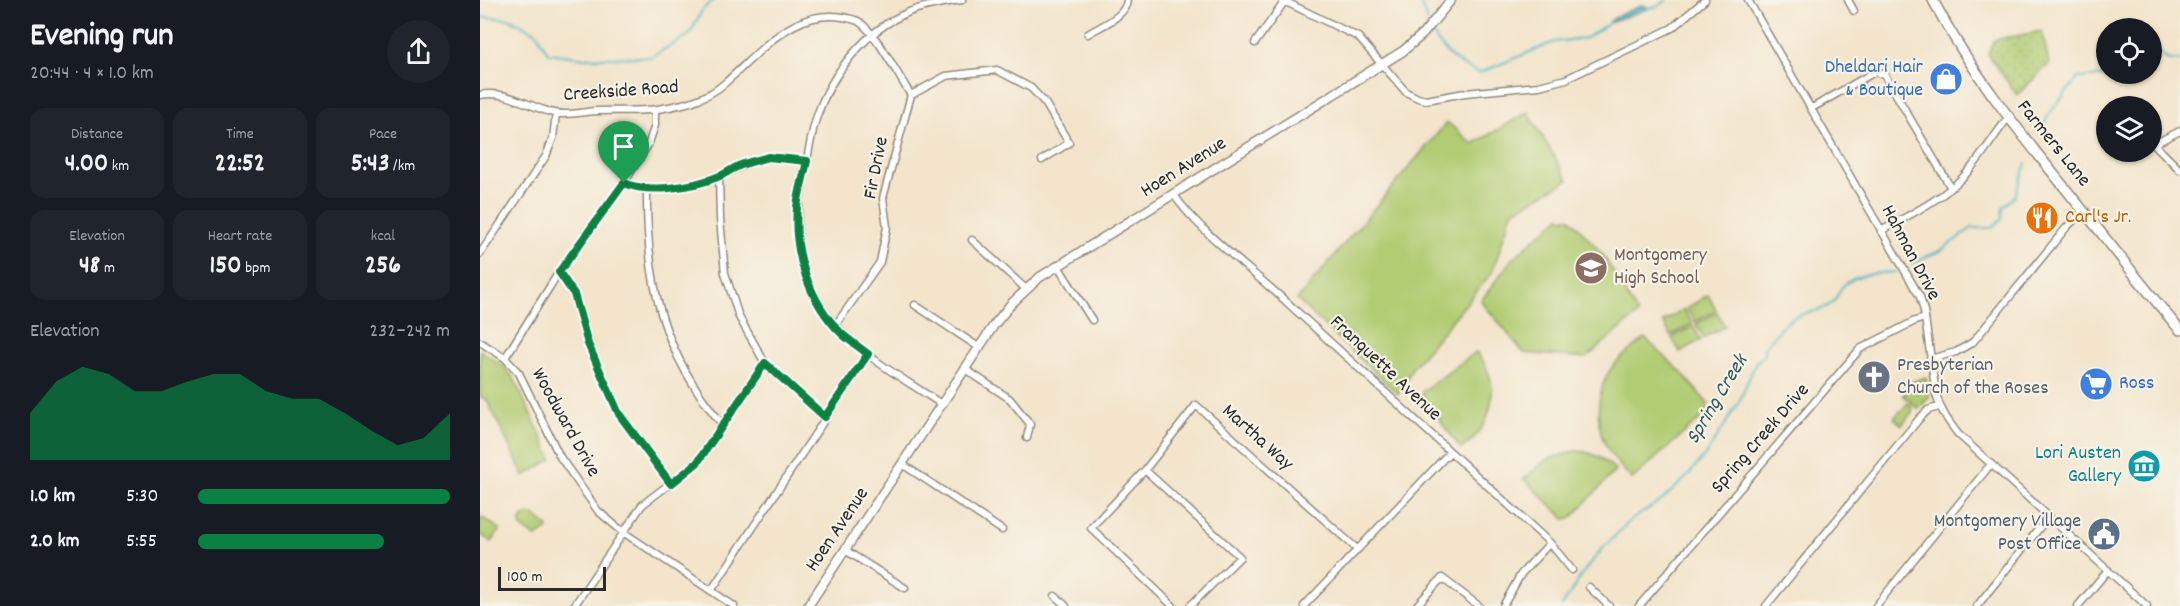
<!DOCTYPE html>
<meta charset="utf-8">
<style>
:root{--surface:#171b24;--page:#20242c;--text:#f1f3f6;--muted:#9ea1a6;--accent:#0b8043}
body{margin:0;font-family:Dekko,sans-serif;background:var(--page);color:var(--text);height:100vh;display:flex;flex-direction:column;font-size:22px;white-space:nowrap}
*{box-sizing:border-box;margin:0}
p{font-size:20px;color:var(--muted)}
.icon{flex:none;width:33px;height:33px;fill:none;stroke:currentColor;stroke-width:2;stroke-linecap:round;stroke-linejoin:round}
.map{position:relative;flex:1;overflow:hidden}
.sheet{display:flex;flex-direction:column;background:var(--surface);width:480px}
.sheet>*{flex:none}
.controls{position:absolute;left:1616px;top:18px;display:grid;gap:12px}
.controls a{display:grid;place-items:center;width:66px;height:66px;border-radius:50%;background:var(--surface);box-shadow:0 2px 4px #0004;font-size:30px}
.scale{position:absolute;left:18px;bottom:15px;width:108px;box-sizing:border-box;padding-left:6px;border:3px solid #2b2b2b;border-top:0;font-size:16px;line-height:21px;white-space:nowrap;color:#2b2b2b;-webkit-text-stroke:4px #f7f3e8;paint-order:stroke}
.pin{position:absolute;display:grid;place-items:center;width:51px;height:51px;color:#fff;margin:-62px -26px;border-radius:50% 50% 50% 0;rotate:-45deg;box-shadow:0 0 6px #0007}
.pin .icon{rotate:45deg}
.round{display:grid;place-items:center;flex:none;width:63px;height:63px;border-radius:32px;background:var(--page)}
.head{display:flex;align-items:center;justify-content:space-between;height:102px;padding:0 30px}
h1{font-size:33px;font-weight:800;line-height:45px}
.stats{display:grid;grid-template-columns:repeat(3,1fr);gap:9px;height:102px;padding:6px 30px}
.stats div{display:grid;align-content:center;border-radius:15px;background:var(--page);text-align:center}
.stats b{font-size:26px;font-weight:800}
.stats small{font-size:16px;font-weight:400}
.stats p{font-size:16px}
.chart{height:168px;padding:12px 30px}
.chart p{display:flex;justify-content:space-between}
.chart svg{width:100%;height:108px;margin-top:6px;fill:var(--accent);opacity:.7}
ul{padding:0 30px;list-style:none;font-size:20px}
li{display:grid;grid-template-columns:96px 72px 1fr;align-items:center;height:45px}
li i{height:15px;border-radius:8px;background:var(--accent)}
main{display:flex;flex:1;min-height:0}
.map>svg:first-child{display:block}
</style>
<main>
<section class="sheet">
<div class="head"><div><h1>Evening run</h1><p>20:44 · 4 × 1.0 km</p></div><a class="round"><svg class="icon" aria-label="share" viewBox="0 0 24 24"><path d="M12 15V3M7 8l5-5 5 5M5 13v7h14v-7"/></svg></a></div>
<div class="stats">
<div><p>Distance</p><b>4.00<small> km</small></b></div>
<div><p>Time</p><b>22:52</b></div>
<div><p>Pace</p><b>5:43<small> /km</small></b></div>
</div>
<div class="stats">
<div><p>Elevation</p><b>48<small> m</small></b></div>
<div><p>Heart rate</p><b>150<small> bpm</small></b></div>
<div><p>kcal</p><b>256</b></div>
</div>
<div class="chart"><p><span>Elevation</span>232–242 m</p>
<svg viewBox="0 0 160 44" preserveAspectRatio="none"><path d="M0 44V25L10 12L20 6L30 9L40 16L50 16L60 12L70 9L80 9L90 16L100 19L110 19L120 25L130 32L140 38L150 35L160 25V44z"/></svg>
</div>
<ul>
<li><b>1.0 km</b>5:30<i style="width:100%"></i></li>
<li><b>2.0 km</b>5:55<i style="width:74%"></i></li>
</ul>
</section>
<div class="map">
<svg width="1700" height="606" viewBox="0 0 1700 606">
<defs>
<pattern id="grass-dots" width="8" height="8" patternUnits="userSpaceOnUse" patternTransform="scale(1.5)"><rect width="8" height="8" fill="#b1cc72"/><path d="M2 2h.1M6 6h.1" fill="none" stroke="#98af63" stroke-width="1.8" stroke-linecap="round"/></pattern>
<pattern id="water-ripples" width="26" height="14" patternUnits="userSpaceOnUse" patternTransform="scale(1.5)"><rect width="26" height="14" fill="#47b4c3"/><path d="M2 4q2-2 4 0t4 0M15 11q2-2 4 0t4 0" fill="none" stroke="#3b939f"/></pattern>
</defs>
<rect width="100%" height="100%" fill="#f7f3e8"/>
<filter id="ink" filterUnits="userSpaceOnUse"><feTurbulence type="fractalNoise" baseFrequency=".0167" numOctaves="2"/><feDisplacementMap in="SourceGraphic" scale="12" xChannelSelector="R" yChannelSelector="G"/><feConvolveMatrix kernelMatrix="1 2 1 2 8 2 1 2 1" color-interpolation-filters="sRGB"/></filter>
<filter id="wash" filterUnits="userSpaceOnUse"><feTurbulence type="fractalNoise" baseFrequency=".008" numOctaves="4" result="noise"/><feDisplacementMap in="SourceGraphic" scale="24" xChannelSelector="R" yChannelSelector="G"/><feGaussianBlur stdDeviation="1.35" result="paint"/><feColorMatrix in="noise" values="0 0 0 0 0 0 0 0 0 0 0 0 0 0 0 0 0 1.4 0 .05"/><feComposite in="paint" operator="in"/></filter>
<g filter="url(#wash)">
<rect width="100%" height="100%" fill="#f3e4cb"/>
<path fill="url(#grass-dots)" stroke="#6e7c4e" stroke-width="1.5" d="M1562 31 1569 64 1537 95 1508 54 1514 40Z
M1446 377 1449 397 1439 409 1423 395 1425 390 1423 387 1426 381 1429 383Z"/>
<path fill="#b1cc72" stroke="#6e7c4e" stroke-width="1.5" d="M1048 112 1088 180 1032 212 1012 273 933 367 918 394 817 300 967 122 993 144Z
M1080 217 1090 218 1123 255 1158 314 1106 358 1044 353 1001 301 1032 259Z
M1228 295 1236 310 1215 322 1207 308Z
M1204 309 1212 324 1191 336 1183 322Z
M1237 312 1245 326 1224 338 1216 324Z
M1213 326 1221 340 1200 352 1192 338Z
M1165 338 1202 373 1228 404 1227 413 1152 479C1142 468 1130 456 1124 442 1115 420 1117 390 1130 370 1139 357 1153 348 1165 338Z
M0 350 25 367 34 379 72 459 44 476 7 400 0 396Z
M996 352C1023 383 1014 426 981 449L942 396 943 391Z
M1428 403 1432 407V412L1422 425 1414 418Z
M1094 451C1112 451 1122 458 1136 470L1091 518 1085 519 1044 479 1066 460Z
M45 515H54L67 526 68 529 56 537 41 527V521Z
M1 517 20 529 12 542 0 534Z"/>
<path fill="url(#water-ripples)" stroke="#397077" stroke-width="1.5" d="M1162 5 1170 8 1128 23 1137 16Z"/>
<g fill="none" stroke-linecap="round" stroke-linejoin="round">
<path stroke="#47b4c3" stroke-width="2" d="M939 0 948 22
M1167 8 1177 7 1187 0
M0 17 30 19 56 32 68 53 104 58 171 57 209 35 223 9 234 0
M950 28C961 51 976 64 999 73L1074 42 1106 38 1129 23
M1671 54 1679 51 1686 59 1700 61
M1561 134 1568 115 1598 78 1648 74
M1432 263 1460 251 1492 228H1512L1522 219 1523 207 1535 196 1546 163
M1082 606 1105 570 1124 547 1151 520 1182 500 1206 478 1227 453 1259 402 1276 362 1284 355V348C1297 336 1299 323 1317 316 1329 311 1342 312 1352 303 1357 299 1358 292 1362 287 1377 272 1395 274 1415 272"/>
</g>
</g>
<g filter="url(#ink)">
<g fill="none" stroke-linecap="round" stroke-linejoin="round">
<g stroke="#8f887b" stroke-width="9">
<path id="street" d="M802 0 878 37 926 92 938 98 946 100 985 93 1059 86 1086 79 1192 28 1225 0
M1268 0 1440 297 1444 311 1456 394C1460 410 1468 421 1478 434L1667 606
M1368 0 1374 11
M608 34C620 26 646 17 647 0
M775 43 805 1
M0 95C28 90 48 107 74 113 86 116 102 112 115 111 135 110 158 112 178 109 202 105 226 100 245 83 283 50 318 0 378 21 397 33 418 76 431 95
M1332 108 1391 74 1396 72 1404 74 1471 188
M1671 141 1700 170
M1674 144 1700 131
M239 176 240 219 245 273 259 317 285 363 345 417
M144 183C171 194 211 187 238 177 255 170 268 161 286 158 298 156 314 160 327 161
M167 188C166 282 181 352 243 425
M694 195C722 235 776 273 812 307 898 385 984 464 1070 543L1092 570
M1401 231C1429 215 1461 200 1483 177 1500 160 1513 137 1528 118
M492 240 546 289
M0 254 66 156 73 138 76 114
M578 266 612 320
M79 272 94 294 108 344 139 414 191 484
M435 305 500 348
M355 326 400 262 407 227 403 198 431 95 466 76 517 70 551 88 565 103 589 143 562 160
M0 342 25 358 39 373 80 457 118 511 143 532 254 606
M25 358 79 272 144 183 169 143 175 125V110
M1450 359 1476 352 1493 342 1586 228 1603 211
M485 369 530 399 550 424 547 438
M461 404C417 374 364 347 337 300 312 257 315 215 325 168 329 152 331 135 336 119 350 75 385 30 429 12 446 5 464 3 482 0
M422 464 522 530
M665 470 760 557 710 606
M365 550 425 588
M1109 587 1129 606
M231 591 388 354
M575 596 586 606
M94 606 162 505 217 463 285 363
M693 606 611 528 665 470 716 405 877 549
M824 606 970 452
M936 606 962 578 999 606
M1023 606 1041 574 1070 543
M1159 606 1380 349 1435 321 1445 318
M1286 606 1439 419 1448 410 1459 407
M1396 606 1511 464
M1497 606 1569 516
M1598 606 1628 570"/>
</g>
<g stroke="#8f887b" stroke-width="11">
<path id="secondary" d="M328 606 514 325 531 304 560 277 578 266 923 51 943 34 971 0"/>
</g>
<g stroke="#8f887b" stroke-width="12">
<path id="primary" d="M1453 0C1491 73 1542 135 1593 198 1629 242 1663 287 1700 330"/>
</g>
<use href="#street" stroke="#fff" stroke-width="6"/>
<use href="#secondary" stroke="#fff" stroke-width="8"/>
<use href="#primary" stroke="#fff" stroke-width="9"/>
</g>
</g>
<g fill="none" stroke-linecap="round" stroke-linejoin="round" filter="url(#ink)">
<g stroke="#fff" stroke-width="12">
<path id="route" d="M288 157 327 161C324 176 319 191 317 207 313 252 329 302 362 334 370 341 379 347 388 354L345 417 285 363 217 463 191 484 139 414 108 344 94 294 79 272 144 183C169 194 214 187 240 176 247 173 253 168 261 165 269 162 279 160 288 157Z"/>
</g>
<use href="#route" stroke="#0b8043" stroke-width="8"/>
</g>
<defs>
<g id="shop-disc" transform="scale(1.725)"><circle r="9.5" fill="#3f7fe0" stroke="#f7f3e8"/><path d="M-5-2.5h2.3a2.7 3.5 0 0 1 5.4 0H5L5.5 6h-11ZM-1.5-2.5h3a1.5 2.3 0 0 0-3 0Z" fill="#fff"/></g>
<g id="restaurant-disc" transform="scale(1.725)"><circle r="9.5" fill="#e8710a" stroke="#f7f3e8"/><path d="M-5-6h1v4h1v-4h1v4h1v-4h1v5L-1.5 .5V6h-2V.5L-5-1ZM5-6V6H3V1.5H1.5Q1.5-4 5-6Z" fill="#fff"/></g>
<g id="school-disc" transform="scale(1.725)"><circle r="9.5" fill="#8d6e63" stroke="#f7f3e8"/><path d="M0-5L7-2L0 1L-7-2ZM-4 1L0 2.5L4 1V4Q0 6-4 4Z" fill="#fff"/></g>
<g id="church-disc" transform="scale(1.725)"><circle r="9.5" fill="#6b7280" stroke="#f7f3e8"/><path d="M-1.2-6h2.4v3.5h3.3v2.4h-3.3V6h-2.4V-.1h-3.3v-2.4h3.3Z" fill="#fff"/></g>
<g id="supermarket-disc" transform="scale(1.725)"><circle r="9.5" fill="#3f7fe0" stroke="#f7f3e8"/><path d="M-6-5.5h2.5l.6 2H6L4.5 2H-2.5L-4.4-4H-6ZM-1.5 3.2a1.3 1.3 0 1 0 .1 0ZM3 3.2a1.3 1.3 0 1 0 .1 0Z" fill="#fff"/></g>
<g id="museum-disc" transform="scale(1.725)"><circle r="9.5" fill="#0f9aa8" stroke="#f7f3e8"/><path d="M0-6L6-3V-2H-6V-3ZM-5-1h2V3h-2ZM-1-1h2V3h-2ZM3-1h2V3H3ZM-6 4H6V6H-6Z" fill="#fff"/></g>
<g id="civic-disc" transform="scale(1.725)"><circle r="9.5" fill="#5c6f8a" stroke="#f7f3e8"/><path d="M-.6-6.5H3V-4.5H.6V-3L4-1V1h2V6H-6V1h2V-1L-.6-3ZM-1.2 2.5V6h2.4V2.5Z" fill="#fff"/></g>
</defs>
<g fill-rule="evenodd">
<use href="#shop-disc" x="1466" y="79"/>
<use href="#restaurant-disc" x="1562" y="218"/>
<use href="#school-disc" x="1111" y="268"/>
<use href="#church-disc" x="1394" y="377"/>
<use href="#supermarket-disc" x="1616" y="384"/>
<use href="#museum-disc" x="1664" y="466"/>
<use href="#civic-disc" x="1624" y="534"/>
</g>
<g text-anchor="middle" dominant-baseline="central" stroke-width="4.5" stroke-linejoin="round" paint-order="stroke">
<g font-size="20" fill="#366cbe" stroke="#f7f3e8" text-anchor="end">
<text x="1443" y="68">Dheldari Hair<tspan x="1443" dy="23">&amp; Boutique</tspan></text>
<text x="1639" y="384" text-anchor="start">Ross</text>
</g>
<g font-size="20" fill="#2b2b2b" stroke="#f7f3e8">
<text transform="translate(141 92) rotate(-4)">Creekside Road</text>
<text transform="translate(1573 144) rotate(51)">Farmers Lane</text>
<text transform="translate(397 168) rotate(-79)">Fir Drive</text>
<text transform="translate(704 168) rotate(-32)">Hoen Avenue</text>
<text transform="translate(1430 253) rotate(62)">Hahman Drive</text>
<text transform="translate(905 369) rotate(43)">Franquette Avenue</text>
<text transform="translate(85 423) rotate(61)">Woodward Drive</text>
<text transform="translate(777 438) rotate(42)">Martha Way</text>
<text transform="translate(1281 439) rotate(-49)">Spring Creek Drive</text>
<text transform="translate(358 530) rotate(-56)">Hoen Avenue</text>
</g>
<g font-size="20" fill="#c56008" stroke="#f7f3e8" text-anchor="start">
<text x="1585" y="218">Carl's Jr.</text>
</g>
<g font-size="20" fill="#785e54" stroke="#f7f3e8" text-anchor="start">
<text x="1134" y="256">Montgomery<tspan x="1134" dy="23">High School</tspan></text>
</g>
<g font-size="20" fill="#5b616d" stroke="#f7f3e8" text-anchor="start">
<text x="1417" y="366">Presbyterian<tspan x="1417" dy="23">Church of the Roses</tspan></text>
</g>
<g font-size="20" fill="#0d838f" stroke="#f7f3e8" text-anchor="end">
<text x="1641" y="454">Lori Austen<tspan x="1641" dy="23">Gallery</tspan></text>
</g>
<g font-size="20" fill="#4e5e75" stroke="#f7f3e8" text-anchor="end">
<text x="1601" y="522">Montgomery Village<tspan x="1601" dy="23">Post Office</tspan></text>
</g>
<g font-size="21" font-style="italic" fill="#355b60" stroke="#f7f3e8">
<text transform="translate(1238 400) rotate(-59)">Spring Creek</text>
</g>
</g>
</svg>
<div class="controls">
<a><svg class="icon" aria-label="locate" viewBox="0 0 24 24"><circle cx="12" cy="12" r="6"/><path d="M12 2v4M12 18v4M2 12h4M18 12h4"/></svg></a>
<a><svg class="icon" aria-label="layers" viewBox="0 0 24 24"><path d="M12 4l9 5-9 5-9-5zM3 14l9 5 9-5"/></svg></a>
</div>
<div class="scale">100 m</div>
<div class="pin" style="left:144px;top:183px;background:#1e9e55"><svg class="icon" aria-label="arrive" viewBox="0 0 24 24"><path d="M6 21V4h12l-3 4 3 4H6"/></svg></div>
</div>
</main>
